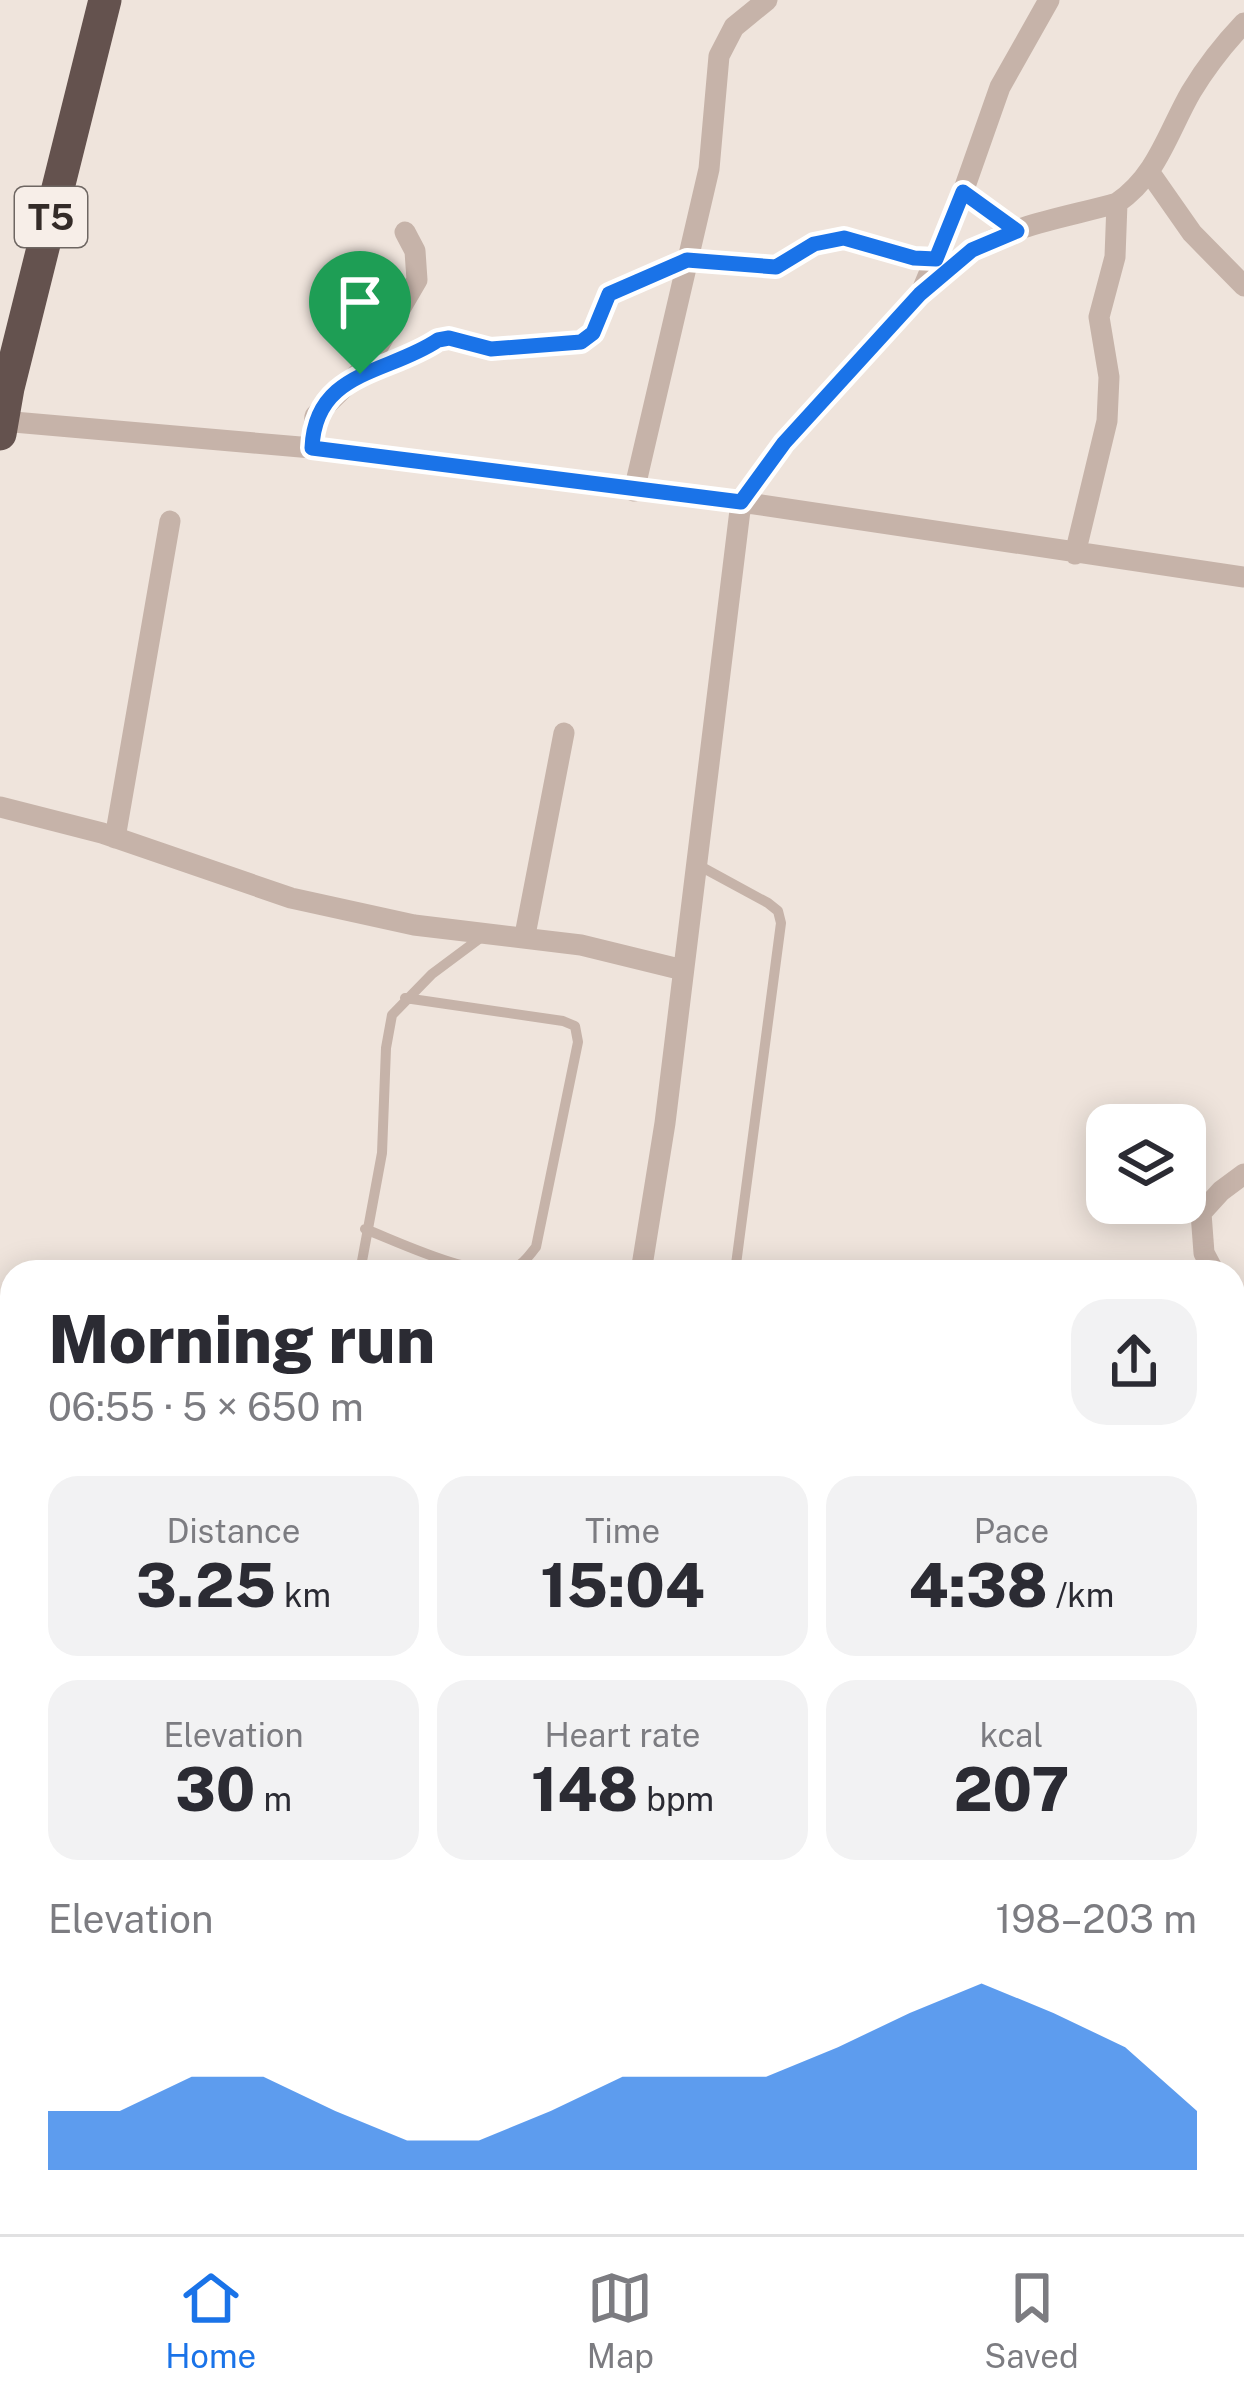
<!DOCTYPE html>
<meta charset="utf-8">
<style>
:root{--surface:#fff;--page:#f2f2f3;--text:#2b2b33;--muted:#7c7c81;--line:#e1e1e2;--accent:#1a73e8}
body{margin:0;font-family:"Public Sans",sans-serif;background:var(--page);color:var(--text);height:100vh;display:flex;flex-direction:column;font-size:45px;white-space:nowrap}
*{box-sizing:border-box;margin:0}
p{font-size:39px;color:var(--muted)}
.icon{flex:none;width:66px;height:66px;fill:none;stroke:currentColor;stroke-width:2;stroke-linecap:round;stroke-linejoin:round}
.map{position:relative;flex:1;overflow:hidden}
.sheet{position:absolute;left:0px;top:1260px;width:1245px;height:975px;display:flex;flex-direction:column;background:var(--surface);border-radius:36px 36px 0 0;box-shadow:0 6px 30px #0003}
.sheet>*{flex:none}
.buttons{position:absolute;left:1086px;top:1104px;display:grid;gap:24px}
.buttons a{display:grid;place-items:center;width:120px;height:120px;border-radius:24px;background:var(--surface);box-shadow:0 6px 30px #0003;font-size:60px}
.pin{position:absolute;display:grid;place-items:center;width:102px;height:102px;color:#fff;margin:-123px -51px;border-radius:50% 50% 50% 0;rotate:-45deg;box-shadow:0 0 12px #0007}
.pin .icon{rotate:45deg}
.round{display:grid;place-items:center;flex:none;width:126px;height:126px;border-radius:36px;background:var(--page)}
.summary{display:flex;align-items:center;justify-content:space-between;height:204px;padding:0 48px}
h1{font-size:66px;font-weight:800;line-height:90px}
.metrics{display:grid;grid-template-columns:repeat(3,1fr);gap:18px;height:204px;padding:12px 48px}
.metrics div{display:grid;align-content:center;border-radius:30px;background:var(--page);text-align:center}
.metrics b{font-size:60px;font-weight:800}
.metrics small{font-size:33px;font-weight:400}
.metrics p{font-size:33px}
.chart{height:336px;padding:24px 48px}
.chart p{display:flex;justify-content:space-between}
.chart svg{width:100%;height:216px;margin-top:12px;fill:var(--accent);opacity:.7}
.tab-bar{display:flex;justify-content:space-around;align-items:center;height:168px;border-top:3px solid var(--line);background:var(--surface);font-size:33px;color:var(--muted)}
.tab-bar a{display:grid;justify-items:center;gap:6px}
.tab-bar .active{color:var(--accent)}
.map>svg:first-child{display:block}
</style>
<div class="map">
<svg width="1244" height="2234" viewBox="0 0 1244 2234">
<rect width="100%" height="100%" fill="#efe4dc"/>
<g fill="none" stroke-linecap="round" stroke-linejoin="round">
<path stroke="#b29d94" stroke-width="3" stroke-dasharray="6 6" stroke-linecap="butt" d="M710 259 776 267 814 245 843 238 911 258
M395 359 444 338 491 349 581 342 593 333 609 294 667 270"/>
<path stroke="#c6b3a9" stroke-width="10" d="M698 865 768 903 778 911 781 923 735 1272
M365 1229C399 1242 482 1283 516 1267 525 1263 530 1254 536 1247L578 1042 575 1026 563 1021 405 998
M360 1272 382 1153 386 1048 392 1015 432 974 483 936
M0 1350 12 1346"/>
<path stroke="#c6b3a9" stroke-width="21" d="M1150 173 1192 233 1244 286
M963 192 1017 231
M923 288 963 192 1000 87 1049 0
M2 421 312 448 741 502 1244 577
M312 448 315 416 368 364 417 280 415 251 405 232
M634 491 709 169 719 56 734 27 767 0
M1075 554 1107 421 1109 377 1099 317 1115 257 1117 203
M0 807 102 833 291 898 414 925 581 945 683 970
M115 838 170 521
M525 935 564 733
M641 1272 665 1123 741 502C781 444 829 392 877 341 905 310 934 274 970 252 1014 224 1068 217 1117 203 1157 176 1168 132 1191 92 1206 67 1224 44 1244 23
M1214 1272 1204 1253 1201 1213 1221 1191 1244 1174
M1233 1306 1244 1325
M1233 1442 1244 1437
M1233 2000 1244 2004
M0 2173 12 2172
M659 2223V2234
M1148 2223 1221 2234
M218 2234 219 2223
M906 2234 907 2223
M1071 2234 1072 2223"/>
<path stroke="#64524e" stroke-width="33" d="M0 434 8 388 105 0"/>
</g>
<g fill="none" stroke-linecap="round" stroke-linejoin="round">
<g stroke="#fff" stroke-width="24">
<path id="route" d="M963 192 1017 231 972 250 920 294 784 443 741 502 312 448C315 370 388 374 438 340L449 338 491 349 581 342 593 333 609 294 687 260 776 267 814 244 844 238 914 258 936 259Z"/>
</g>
<use href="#route" stroke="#1a73e8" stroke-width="15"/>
</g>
<g text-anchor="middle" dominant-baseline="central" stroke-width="9" stroke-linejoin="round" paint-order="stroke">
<rect fill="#f7eee8" stroke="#6e6662" stroke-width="3" x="15" y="187" width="72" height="60" rx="9"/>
<g font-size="36" font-weight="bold" fill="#342b28">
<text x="51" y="217">T5</text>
</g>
</g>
</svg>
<div class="buttons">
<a><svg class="icon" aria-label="layers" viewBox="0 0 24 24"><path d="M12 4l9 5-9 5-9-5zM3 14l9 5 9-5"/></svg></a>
</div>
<div class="pin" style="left:360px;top:374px;background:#1e9e55"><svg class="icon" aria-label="arrive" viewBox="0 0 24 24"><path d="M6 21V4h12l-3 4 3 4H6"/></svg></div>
<section class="sheet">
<div class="summary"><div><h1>Morning run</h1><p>06:55 · 5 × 650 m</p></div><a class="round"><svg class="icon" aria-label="share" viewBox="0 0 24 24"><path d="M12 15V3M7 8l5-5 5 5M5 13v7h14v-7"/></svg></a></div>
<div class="metrics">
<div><p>Distance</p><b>3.25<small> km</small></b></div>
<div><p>Time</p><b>15:04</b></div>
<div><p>Pace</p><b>4:38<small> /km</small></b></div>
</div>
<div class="metrics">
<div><p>Elevation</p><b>30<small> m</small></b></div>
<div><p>Heart rate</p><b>148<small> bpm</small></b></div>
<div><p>kcal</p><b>207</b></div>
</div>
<div class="chart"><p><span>Elevation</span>198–203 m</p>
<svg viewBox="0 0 160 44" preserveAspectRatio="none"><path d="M0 44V32L10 32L20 25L30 25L40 32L50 38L60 38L70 32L80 25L90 25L100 25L110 19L120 12L130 6L140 12L150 19L160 32V44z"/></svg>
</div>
</section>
</div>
<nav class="tab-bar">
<a class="active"><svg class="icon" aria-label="home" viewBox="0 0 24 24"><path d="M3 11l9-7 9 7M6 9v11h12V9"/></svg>Home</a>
<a><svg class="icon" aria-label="map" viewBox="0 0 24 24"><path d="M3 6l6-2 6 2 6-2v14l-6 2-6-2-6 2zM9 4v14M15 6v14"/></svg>Map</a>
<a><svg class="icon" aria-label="saved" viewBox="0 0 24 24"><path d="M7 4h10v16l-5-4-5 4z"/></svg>Saved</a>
</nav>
